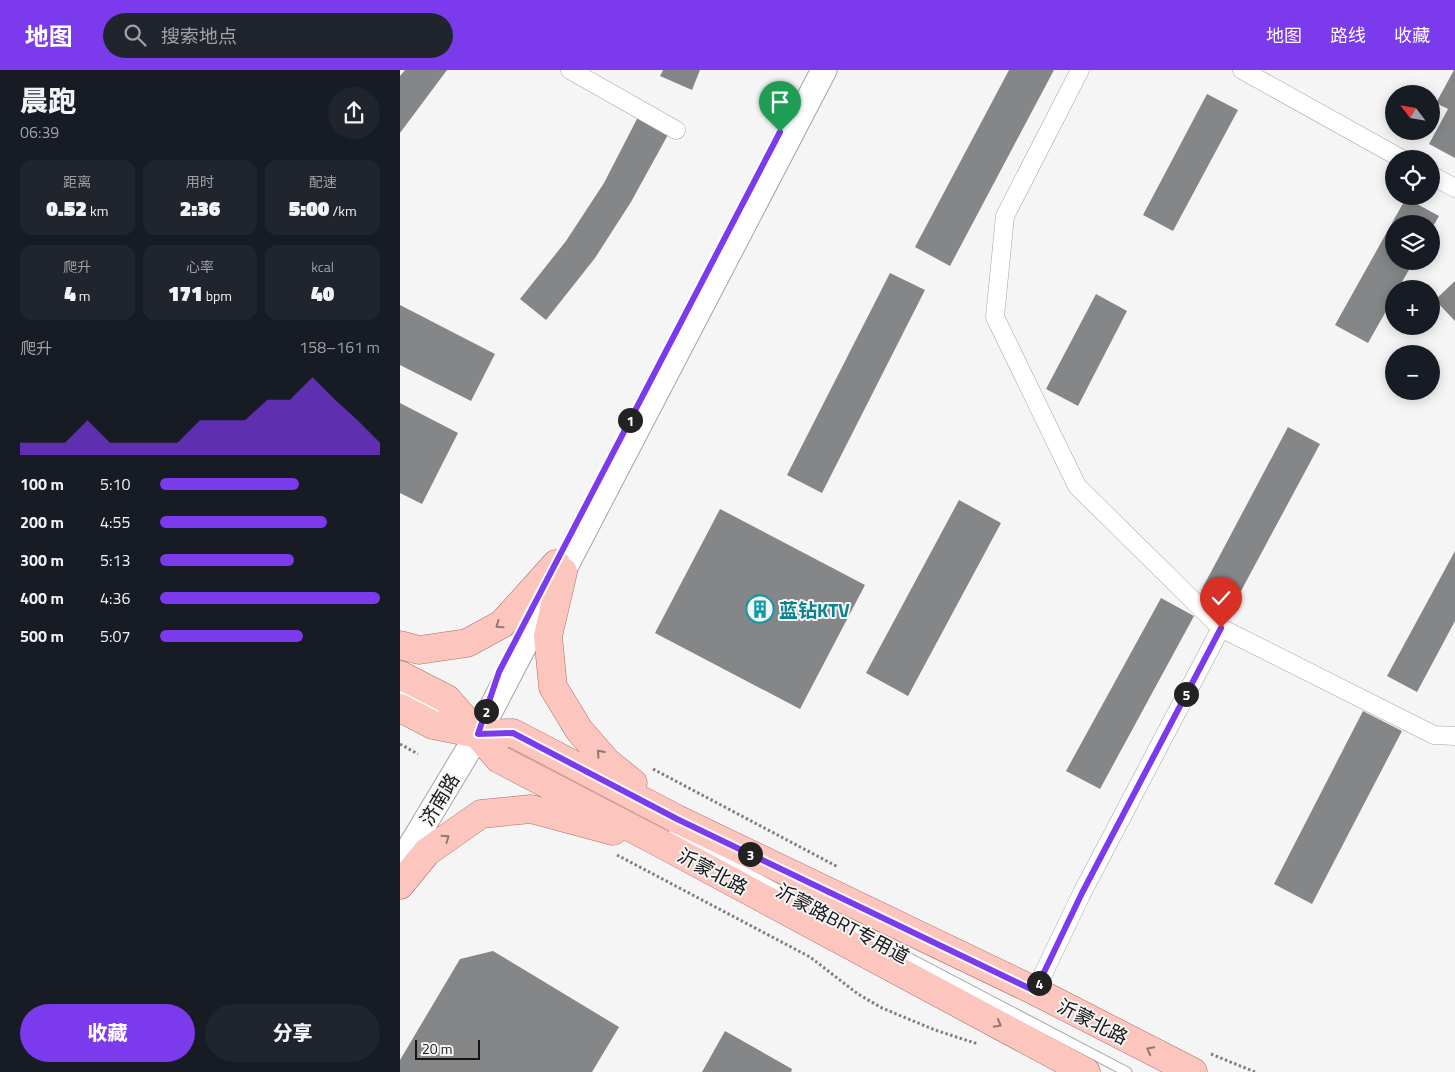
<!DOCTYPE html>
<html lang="zh">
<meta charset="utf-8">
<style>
:root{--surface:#171b24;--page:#20242c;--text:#f1f3f6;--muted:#9ea1a6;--accent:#7c3aed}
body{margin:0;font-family:"Titillium Web","Noto Sans SC",sans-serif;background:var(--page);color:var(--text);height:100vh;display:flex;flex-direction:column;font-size:19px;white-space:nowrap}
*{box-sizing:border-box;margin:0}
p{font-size:16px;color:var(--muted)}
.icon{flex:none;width:28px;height:28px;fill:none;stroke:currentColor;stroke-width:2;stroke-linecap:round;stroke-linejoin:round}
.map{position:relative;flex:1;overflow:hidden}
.sheet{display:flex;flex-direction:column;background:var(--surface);width:400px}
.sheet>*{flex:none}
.needle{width:32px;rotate:301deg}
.controls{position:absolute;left:985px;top:15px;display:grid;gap:10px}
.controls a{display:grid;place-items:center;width:55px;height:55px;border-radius:50%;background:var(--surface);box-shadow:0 2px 12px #0003;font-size:25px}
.scale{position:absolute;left:15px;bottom:12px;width:65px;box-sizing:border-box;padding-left:5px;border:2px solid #161616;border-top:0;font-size:14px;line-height:18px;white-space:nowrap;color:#161616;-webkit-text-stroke:4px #f5f5f6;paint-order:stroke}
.pin{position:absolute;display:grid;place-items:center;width:42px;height:42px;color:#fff;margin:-51px -21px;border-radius:50% 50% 50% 0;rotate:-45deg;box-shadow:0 0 5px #0007}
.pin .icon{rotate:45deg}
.km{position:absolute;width:25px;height:25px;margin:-12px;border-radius:50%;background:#222;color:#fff;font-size:14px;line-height:25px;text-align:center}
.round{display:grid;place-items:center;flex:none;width:52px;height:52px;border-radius:26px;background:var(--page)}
.headline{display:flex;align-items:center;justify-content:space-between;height:85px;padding:0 20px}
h1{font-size:28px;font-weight:800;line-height:38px}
.figures{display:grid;grid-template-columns:repeat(3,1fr);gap:8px;height:85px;padding:5px 20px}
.figures div{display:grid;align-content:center;border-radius:12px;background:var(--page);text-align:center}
.figures b{font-size:21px;font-weight:800}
.figures small{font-size:14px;font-weight:400}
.figures p{font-size:14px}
.chart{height:140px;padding:10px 20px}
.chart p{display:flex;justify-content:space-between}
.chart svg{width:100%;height:90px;margin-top:5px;fill:var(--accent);opacity:.7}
.cta{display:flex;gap:10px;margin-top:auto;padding:10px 20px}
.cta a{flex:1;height:58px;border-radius:30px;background:var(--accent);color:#fff;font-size:20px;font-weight:800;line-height:58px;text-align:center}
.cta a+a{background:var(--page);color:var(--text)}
ul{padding:0 20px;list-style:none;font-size:16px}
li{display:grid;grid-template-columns:80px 60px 1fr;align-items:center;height:38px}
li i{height:12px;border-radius:6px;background:var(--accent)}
header{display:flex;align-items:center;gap:30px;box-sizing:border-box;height:70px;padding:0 25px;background:var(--accent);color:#fff}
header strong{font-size:24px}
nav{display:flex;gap:28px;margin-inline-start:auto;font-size:18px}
.search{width:350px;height:45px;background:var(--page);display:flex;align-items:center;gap:12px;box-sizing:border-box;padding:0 18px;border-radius:28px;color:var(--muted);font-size:19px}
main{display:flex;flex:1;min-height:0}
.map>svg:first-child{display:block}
</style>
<header>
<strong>地图</strong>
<div class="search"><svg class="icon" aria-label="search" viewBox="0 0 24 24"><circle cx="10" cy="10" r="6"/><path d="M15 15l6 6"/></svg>搜索地点</div>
<nav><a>地图</a><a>路线</a><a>收藏</a></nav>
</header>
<main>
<section class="sheet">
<div class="headline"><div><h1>晨跑</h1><p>06:39</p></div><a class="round"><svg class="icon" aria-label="share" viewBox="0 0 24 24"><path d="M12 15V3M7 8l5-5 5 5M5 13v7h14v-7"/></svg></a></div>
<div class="figures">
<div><p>距离</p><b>0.52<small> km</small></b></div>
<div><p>用时</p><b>2:36</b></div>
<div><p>配速</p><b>5:00<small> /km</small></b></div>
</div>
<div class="figures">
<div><p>爬升</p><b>4<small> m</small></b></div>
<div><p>心率</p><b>171<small> bpm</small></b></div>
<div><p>kcal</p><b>40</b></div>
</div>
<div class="chart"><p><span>爬升</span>158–161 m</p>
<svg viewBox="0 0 160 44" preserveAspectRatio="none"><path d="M0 44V38L10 38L20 38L30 27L40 38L50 38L60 38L70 38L80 27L90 27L100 27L110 17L120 17L130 6L140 17L150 27L160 38V44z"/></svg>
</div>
<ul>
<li><b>100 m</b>5:10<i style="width:63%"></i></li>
<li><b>200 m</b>4:55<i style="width:76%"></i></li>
<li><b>300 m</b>5:13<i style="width:61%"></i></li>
<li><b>400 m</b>4:36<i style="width:100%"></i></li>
<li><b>500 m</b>5:07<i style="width:65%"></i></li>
</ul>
<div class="cta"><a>收藏</a><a>分享</a></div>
</section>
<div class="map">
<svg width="1055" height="1002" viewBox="0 0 1055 1002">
<rect width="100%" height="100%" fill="#f5f5f6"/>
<path fill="#858687" d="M5 0H47L0 63V6Z
M263 0H300L292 20 260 6Z
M609 0H654L550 196 515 177Z
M1054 0H1055V88L1029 74 1048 39 1036 33Z
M807 24 838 40 773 161 743 145Z
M240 43 270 61 231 132 195 188 146 250 120 229 166 171 204 113Z
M1006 128 1039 146 1031 160V154H994V191H1014L998 219H994V227L968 273 935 255Z
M490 203 525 220 422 423 387 405Z
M1055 211V251L1035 230Z
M696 224 727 241 678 336 646 319Z
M0 235 95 284 71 331 0 295Z
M0 333 58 363 22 434 0 423Z
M888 357 920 374 834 534 803 517Z
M559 430 601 453 508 626 466 603Z
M320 439 465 515 400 639 255 563Z
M1055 481V551L1017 622 987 606Z
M761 528 794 546 700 719 666 701Z
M963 641 1002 661 912 834 874 814Z
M93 881 219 957 192 1002H0V990L60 889Z
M325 961 392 999 391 1002H302Z"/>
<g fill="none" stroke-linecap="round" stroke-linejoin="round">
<g stroke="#a4a4a5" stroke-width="11">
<path id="lane" d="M0 622 51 648
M273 764 727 1002"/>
</g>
<g stroke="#a4a4a5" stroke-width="19">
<path id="street" d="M170 0 276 60
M680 0 605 146 595 247 677 416 821 558 1034 665 1055 666
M842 0 1002 89
M1031 105 1055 118
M635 921 682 823 821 558"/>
</g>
<g stroke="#a4a4a5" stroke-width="27">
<path id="secondary" d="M0 794 78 664 424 0"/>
</g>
<g stroke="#aa6f67" stroke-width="29">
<path id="primary" d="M163 502 148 566 153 617 179 660 207 692 233 713
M0 575 19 580 67 573 102 554 156 494
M0 605 47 629 99 689 262 774 686 1002
M0 638 33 655 78 664 113 663 277 749 635 921 793 1002
M0 815 27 782 81 744 131 739 213 761"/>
</g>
<path stroke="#7f7f80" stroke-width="3" stroke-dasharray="2.5 2.5" stroke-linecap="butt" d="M0 674 18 684
M253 699 438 797
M217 785 410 887 458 924 482 938 535 960 578 974
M811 984 855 1002"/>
<use href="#lane" stroke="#fff" stroke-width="9"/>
<use href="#street" stroke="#fff" stroke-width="18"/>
<use href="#secondary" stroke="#fff" stroke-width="25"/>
<use href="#primary" stroke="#fcc5be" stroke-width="28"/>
</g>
<defs><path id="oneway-chevron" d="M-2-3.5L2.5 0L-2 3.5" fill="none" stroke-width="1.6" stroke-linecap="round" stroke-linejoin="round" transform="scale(1.25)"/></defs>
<g stroke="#947672">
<use href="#oneway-chevron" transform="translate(99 555) rotate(145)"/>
<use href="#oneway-chevron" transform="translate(200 683) rotate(-132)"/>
<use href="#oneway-chevron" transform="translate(46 768) rotate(-35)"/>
<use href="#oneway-chevron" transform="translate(598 954) rotate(28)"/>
<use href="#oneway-chevron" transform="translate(750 980) rotate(-153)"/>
</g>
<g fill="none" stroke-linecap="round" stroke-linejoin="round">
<g stroke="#fff" stroke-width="10">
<path id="route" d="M380 62 99 602 78 664 113 663 277 749 635 921 682 823 821 558"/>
</g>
<use href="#route" stroke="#7c3aed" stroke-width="6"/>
</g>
<defs>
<g id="building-ring" transform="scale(1.4375)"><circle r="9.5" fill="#f5f5f6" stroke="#0f9aa8" stroke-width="1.5"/><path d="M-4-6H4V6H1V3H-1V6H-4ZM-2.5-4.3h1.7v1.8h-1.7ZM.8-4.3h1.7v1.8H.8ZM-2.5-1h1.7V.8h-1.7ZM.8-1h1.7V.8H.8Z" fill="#0f9aa8"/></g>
</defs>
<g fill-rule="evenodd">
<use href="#building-ring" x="360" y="539"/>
</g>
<g text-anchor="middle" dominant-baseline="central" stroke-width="4" stroke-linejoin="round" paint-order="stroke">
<g font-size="19" font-weight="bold" fill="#0d838f" stroke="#f5f5f6" text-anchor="start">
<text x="379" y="539">蓝钻KTV</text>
</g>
<g font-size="19" fill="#161616" stroke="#f5f5f6">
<text transform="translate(39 729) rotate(-59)">济南路</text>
<text transform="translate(313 801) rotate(28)">沂蒙北路</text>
<text transform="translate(443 853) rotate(28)">沂蒙路BRT专用道</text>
<text transform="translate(693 951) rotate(27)">沂蒙北路</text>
</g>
</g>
</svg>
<div class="controls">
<a><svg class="needle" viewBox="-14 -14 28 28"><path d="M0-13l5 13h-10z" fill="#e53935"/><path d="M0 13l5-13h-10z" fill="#9ea1a6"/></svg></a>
<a><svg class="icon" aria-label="locate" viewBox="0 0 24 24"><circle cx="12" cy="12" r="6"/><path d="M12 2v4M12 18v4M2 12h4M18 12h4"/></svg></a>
<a><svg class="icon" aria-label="layers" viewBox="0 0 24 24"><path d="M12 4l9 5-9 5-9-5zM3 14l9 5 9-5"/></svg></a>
<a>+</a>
<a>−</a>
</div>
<div class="scale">20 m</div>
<div class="pin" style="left:380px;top:62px;background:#1e9e55"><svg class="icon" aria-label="arrive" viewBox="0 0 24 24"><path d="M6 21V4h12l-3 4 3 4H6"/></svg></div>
<div class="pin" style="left:821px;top:558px;background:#d93025"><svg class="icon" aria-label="check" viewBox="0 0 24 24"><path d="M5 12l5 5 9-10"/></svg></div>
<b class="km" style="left:230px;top:350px">1</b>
<b class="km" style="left:86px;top:641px">2</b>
<b class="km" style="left:350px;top:784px">3</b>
<b class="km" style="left:639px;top:913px">4</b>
<b class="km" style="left:786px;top:624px">5</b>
</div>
</main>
